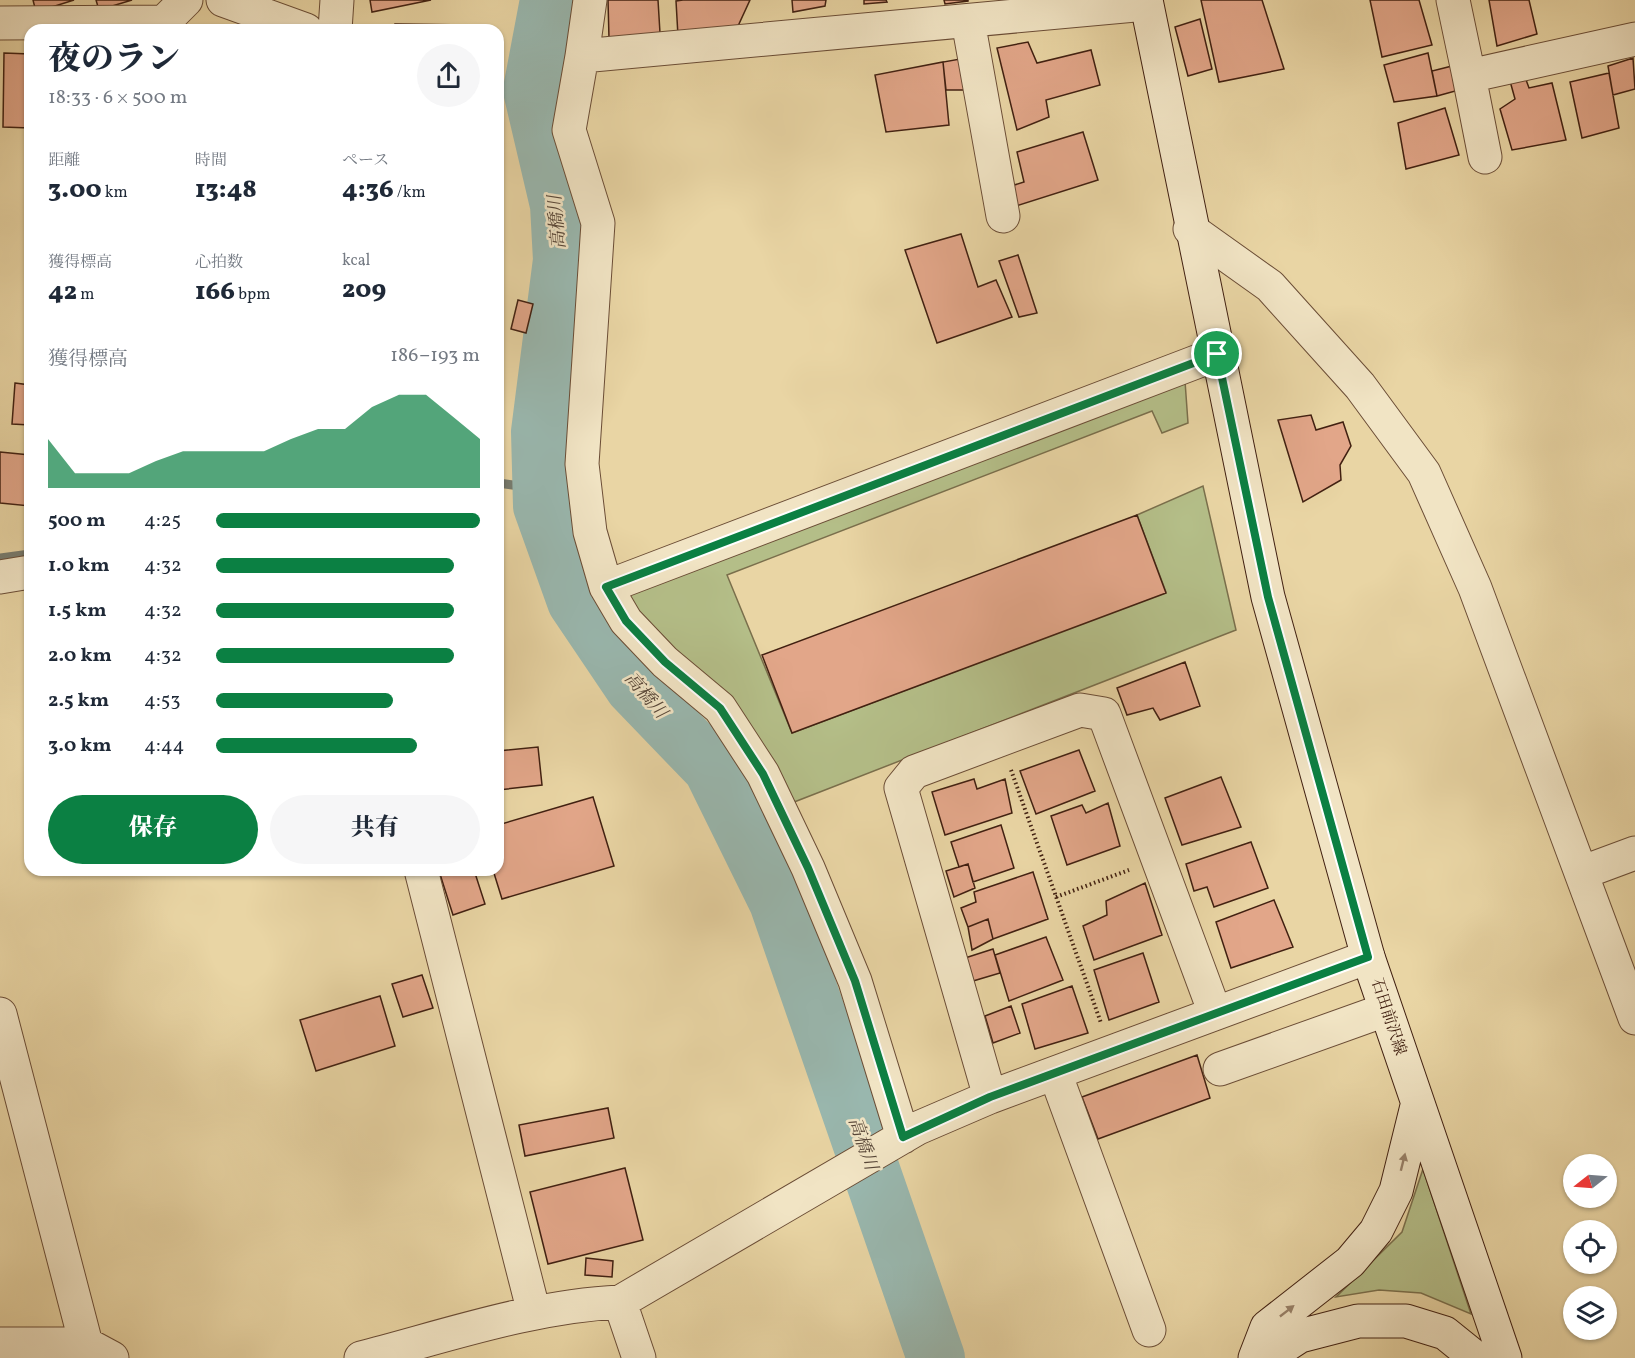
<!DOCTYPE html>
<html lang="ja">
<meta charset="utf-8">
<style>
:root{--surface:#fff;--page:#f6f6f7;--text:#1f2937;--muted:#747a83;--accent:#0b8043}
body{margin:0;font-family:Vollkorn,"Noto Serif JP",serif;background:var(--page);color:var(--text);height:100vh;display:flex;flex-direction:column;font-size:22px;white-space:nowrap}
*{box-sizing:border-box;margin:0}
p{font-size:20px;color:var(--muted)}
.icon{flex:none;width:33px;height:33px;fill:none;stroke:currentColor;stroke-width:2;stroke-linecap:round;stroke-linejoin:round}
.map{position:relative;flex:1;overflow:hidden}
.details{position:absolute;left:24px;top:24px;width:480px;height:852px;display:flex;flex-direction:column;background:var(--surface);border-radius:18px;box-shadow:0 2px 4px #0004}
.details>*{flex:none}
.needle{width:39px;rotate:253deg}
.buttons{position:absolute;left:1563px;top:1154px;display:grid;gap:12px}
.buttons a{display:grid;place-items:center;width:54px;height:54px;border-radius:50%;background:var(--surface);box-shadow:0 2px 4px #0004;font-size:30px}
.pin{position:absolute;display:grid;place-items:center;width:51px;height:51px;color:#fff;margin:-26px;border:3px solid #fff;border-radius:50%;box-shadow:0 2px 6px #0007}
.round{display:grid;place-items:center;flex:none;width:63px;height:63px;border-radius:32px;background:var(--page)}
.headline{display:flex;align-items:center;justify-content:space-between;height:102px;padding:0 24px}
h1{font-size:33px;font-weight:800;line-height:45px}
.stats{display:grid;grid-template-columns:repeat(3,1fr);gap:9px;height:102px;padding:6px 24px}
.stats div{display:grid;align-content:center}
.stats b{font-size:26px;font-weight:800}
.stats small{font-size:16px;font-weight:400}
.stats p{font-size:16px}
.chart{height:168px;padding:12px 24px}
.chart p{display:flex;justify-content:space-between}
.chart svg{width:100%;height:108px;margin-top:6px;fill:var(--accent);opacity:.7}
.primary-button{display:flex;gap:12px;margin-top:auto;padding:12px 24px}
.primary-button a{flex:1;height:69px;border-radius:36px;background:var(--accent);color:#fff;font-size:24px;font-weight:800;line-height:69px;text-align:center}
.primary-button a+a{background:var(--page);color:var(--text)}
ul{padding:0 24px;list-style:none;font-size:20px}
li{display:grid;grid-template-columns:96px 72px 1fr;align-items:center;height:45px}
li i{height:15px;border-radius:8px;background:var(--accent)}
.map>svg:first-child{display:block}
</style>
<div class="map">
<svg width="1635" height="1358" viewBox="0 0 1635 1358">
<rect width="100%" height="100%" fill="#e9d5a4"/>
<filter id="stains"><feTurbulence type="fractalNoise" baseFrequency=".00333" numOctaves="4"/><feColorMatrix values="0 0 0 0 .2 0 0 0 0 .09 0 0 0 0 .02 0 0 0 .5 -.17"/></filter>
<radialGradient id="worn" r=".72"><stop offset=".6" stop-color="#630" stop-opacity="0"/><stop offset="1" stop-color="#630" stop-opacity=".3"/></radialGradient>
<path fill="#b4be88" stroke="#7a6f4c" stroke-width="1.5" d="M1185 381 1188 423 1162 433 1152 411 727 575 792 733 1166 592 1137 515 1203 486 1236 630 789 804 682 656 635 607 629 595Z
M1423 1169 1471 1314 1421 1293 1379 1290 1336 1297 1402 1232Z"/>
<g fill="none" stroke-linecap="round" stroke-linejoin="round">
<path stroke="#767b6f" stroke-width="9" d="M498 483 542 489
M0 558 30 554"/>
<path stroke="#99b7ae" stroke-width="58" d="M549 0 532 90 559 205 562 260 540 432 542 506 576 601 634 687 712 768 778 902 936 1358"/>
</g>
<path fill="#e2a689" stroke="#412011" stroke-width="1.5" d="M33 0H74L36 12Z
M96 0H132L99 10Z
M370 0H431L372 12Z
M608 0H658L660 33 609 38Z
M683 0H750L738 26 678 36 676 1Z
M792 0H826L825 6 793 12Z
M864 0H886L887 2 864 4Z
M944 0H968V1L945 4Z
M1201 0H1262L1284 69 1219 82Z
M1370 0H1419L1432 45 1382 57Z
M1489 0H1529L1537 34 1497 46Z
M1200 19 1212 69 1188 76 1175 27Z
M395 24 470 25V30H395Z
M1028 42 1037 63 1091 50 1100 85 1046 100 1049 117 1017 130 997 48Z
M4 53 30 54V128L3 127Z
M1428 53 1437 96 1394 102 1384 65Z
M1633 58 1635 89 1613 95 1608 66Z
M960 59 966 90H946L943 62Z
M943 62 949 125 886 132 875 75Z
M1456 65 1459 90 1437 96 1432 71Z
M1609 73 1619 128 1582 138 1570 82Z
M1525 77 1529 88 1552 83 1566 140 1512 150 1500 109 1515 99 1510 81Z
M1445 108 1459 155 1406 169 1398 123Z
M1083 132 1098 180 1016 206 1011 186 1024 182 1017 152Z
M961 234 978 287 996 280 1012 317 937 343 905 250Z
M1018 255 1037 313 1019 317 999 261Z
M518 300 533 304 526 333 511 329Z
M15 383 30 385V425L12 424Z
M1311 415 1316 430 1343 422 1351 446 1340 465 1341 480 1303 502 1278 420Z
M0 452 30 455V506L0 503Z
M1137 515 1166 593 792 733 762 655Z
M1185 662 1200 706 1160 720 1153 708 1127 715 1117 688Z
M538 747 542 785 498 790V751Z
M1079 750 1095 791 1036 814 1020 771Z
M1221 777 1241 827 1182 845 1165 798Z
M974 779 977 789 1005 779 1012 813 945 835 932 792Z
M593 797 614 866 502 899 493 870H498V825Z
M1108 803 1120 846 1067 865 1051 816 1082 805 1086 813Z
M1001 825 1014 868 973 882 968 864 959 867 951 842Z
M1251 842 1268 888 1214 907 1207 887 1194 891 1186 864Z
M968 864 975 888 954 897 946 871Z
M474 870 485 904 453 915 439 871Z
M1033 872 1048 919 993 939 988 919 968 927 961 908 976 902 974 892Z
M1145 883 1162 935 1094 960 1083 926 1107 915 1106 901Z
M1274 900 1293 947 1231 968 1216 922Z
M988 919 993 939 972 950 968 927Z
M1046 937 1063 980 1009 1001 995 955Z
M993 949 1000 973 973 981 965 958Z
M1143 953 1159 1002 1109 1020 1094 970Z
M422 975 433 1008 403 1017 392 984Z
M1072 986 1088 1033 1035 1049 1022 1004Z
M380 996 395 1046 316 1071 300 1020Z
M1011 1006 1020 1033 993 1043 985 1016Z
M1197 1055 1210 1098 1098 1139 1082 1097Z
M608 1108 614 1138 525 1156 519 1125Z
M625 1168 643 1240 548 1264 530 1192Z
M586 1258 613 1261 612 1277 585 1275Z"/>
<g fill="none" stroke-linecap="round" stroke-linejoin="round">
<g stroke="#6b4d36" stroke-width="35">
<path id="street" d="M223 0 306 30
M1453 0 1469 76 1635 39
M968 21 1003 216
M0 23 164 22 186 0
M335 30 337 0
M582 56 590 0
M1469 76 1485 157
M1190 229 1270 286 1360 386 1424 473 1475 588 1635 1018
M0 577 30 572
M606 587 590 532 582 464 598 223 569 130 582 56 1146 4
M421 870 534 1313
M1581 873 1635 853
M0 1014 86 1344
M1220 1069 1385 1010
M1055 1073 1149 1330
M990 1097 901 788 914 772 1080 710 1104 714 1215 1013
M903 1137 855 981 808 868 763 774 720 708 665 662 626 621 606 587 1217 354
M620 1302 639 1358
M0 1344H86L112 1358
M361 1358C446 1336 532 1306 620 1302L918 1128 990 1097 1368 957"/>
</g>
<g stroke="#412011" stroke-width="35">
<path id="secondary" d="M1146 0 1268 597 1368 957 1505 1358
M1255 1358 1267 1327 1350 1262 1376 1231 1396 1191 1417 1106
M1266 1358 1300 1336 1358 1321H1406L1445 1333 1476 1358"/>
</g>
<path stroke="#412011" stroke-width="4" stroke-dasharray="1.5 3" stroke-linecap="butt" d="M1011 770 1101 1023
M1056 897 1129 870"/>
<use href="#street" stroke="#f1e4c4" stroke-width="33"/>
<use href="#secondary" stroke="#f1e4c4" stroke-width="33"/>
</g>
<defs><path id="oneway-solid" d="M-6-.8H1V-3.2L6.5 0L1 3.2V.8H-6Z" transform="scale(1.5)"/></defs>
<g fill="#99826a">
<use href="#oneway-solid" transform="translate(1403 1162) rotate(-76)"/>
<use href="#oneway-solid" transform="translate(1287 1311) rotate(-38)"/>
</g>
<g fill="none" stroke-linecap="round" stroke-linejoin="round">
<g stroke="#fff" stroke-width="12">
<path id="route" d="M1217 354 1268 597 1368 957 990 1097 903 1137 855 981 808 868 763 774 720 708 665 662 626 621 606 587Z"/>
</g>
<use href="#route" stroke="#0b8043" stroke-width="8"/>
</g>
<g text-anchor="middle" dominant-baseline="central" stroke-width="5" stroke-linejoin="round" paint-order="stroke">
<g font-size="16" fill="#412011" stroke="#f1e4c4">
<text transform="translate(1388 1017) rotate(72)">石田前沢線</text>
</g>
<g font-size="18" font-style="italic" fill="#574638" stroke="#f1e4c4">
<text transform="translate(558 222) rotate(-95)">高橋川</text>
<text transform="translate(645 696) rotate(49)">高橋川</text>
<text transform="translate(862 1144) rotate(71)">高橋川</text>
</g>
</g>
<rect width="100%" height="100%" filter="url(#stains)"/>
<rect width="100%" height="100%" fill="url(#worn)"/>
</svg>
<div class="buttons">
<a><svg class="needle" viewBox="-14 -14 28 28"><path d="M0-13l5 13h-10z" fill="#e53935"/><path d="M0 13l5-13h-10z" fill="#747a83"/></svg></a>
<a><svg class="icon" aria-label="locate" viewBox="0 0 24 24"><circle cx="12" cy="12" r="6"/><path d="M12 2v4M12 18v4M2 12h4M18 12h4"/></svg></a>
<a><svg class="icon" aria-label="layers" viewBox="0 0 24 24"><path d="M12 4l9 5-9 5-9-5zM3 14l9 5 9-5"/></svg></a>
</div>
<div class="pin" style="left:1217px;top:354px;background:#1e9e55"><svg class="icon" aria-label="arrive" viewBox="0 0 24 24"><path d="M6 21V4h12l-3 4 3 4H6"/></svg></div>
<section class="details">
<div class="headline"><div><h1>夜のラン</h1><p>18:33 · 6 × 500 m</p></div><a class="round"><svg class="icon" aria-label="share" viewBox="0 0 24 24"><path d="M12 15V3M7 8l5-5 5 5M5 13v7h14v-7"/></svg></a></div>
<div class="stats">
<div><p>距離</p><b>3.00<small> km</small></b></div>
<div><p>時間</p><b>13:48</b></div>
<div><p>ペース</p><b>4:36<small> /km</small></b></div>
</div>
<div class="stats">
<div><p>獲得標高</p><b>42<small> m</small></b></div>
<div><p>心拍数</p><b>166<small> bpm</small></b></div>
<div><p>kcal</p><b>209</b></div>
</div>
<div class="chart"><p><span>獲得標高</span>186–193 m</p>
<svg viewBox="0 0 160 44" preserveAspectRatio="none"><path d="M0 44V24L10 38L20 38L30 38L40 33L50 29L60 29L70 29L80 29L90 24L100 20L110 20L120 11L130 6L140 6L150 15L160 24V44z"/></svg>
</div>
<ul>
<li><b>500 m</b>4:25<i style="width:100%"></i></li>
<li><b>1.0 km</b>4:32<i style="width:90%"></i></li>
<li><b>1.5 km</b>4:32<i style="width:90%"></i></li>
<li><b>2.0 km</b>4:32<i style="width:90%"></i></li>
<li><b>2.5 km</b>4:53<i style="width:67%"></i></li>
<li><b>3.0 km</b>4:44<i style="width:76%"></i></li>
</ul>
<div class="primary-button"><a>保存</a><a>共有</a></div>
</section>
</div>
